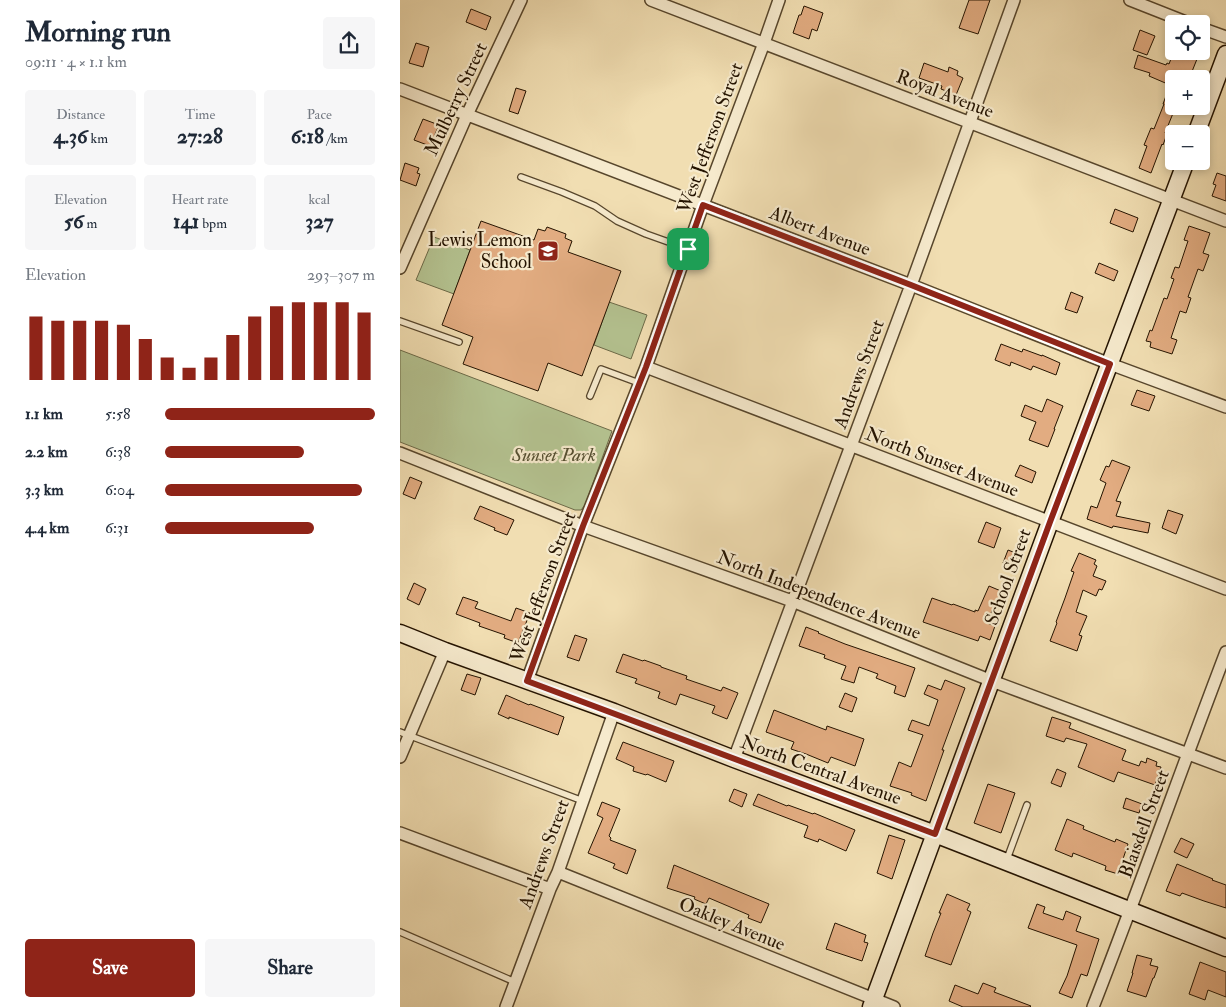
<!DOCTYPE html>
<meta charset="utf-8">
<style>
:root{--surface:#fff;--page:#f6f6f7;--text:#1f2937;--muted:#747a83;--accent:#8f2418}
body{margin:0;font-family:"IM FELL Double Pica",serif;background:var(--page);color:var(--text);height:100vh;display:flex;flex-direction:column;font-size:19px;white-space:nowrap}
*{box-sizing:border-box;margin:0}
p{font-size:16px;color:var(--muted)}
.icon{flex:none;width:28px;height:28px;fill:none;stroke:currentColor;stroke-width:2;stroke-linecap:round;stroke-linejoin:round}
.map{position:relative;flex:1;overflow:hidden}
.drawer{display:flex;flex-direction:column;background:var(--surface);width:400px}
.drawer>*{flex:none}
.tools{position:absolute;left:765px;top:15px;display:grid;gap:10px}
.tools a{display:grid;place-items:center;width:45px;height:45px;border-radius:5px;background:var(--surface);box-shadow:0 2px 8px #0003;font-size:25px}
.pin{position:absolute;display:grid;place-items:center;width:42px;height:42px;color:#fff;margin:-21px;border-radius:10px;box-shadow:0 2px 8px #0006}
.round{display:grid;place-items:center;flex:none;width:52px;height:52px;border-radius:5px;background:var(--page)}
.summary{display:flex;align-items:center;justify-content:space-between;height:85px;padding:0 25px}
h1{font-size:28px;font-weight:700;line-height:38px}
.stats{display:grid;grid-template-columns:repeat(3,1fr);gap:8px;height:85px;padding:5px 25px}
.stats div{display:grid;align-content:center;border-radius:5px;background:var(--page);text-align:center}
.stats b{font-size:21px;font-weight:700}
.stats small{font-size:14px;font-weight:400}
.stats p{font-size:14px}
.chart{height:140px;padding:10px 25px}
.chart p{display:flex;justify-content:space-between}
.chart svg{width:100%;height:90px;margin-top:5px;stroke:var(--accent);stroke-width:6}
.primary-button{display:flex;gap:10px;margin-top:auto;padding:10px 25px}
.primary-button a{flex:1;height:58px;border-radius:5px;background:var(--accent);color:#fff;font-size:20px;font-weight:700;line-height:58px;text-align:center}
.primary-button a+a{background:var(--page);color:var(--text)}
ul{padding:0 25px;list-style:none;font-size:16px}
li{display:grid;grid-template-columns:80px 60px 1fr;align-items:center;height:38px}
li i{height:12px;border-radius:6px;background:var(--accent)}
main{display:flex;flex:1;min-height:0}
.map>svg:first-child{display:block}
</style>
<main>
<section class="drawer">
<div class="summary"><div><h1>Morning run</h1><p>09:11 · 4 × 1.1 km</p></div><a class="round"><svg class="icon" aria-label="share" viewBox="0 0 24 24"><path d="M12 15V3M7 8l5-5 5 5M5 13v7h14v-7"/></svg></a></div>
<div class="stats">
<div><p>Distance</p><b>4.36<small> km</small></b></div>
<div><p>Time</p><b>27:28</b></div>
<div><p>Pace</p><b>6:18<small> /km</small></b></div>
</div>
<div class="stats">
<div><p>Elevation</p><b>56<small> m</small></b></div>
<div><p>Heart rate</p><b>141<small> bpm</small></b></div>
<div><p>kcal</p><b>327</b></div>
</div>
<div class="chart"><p><span>Elevation</span>293–307 m</p>
<svg viewBox="0 0 160 44" preserveAspectRatio="none"><path d="M5 44V13M15 44V15M25 44V15M35 44V15M45 44V17M55 44V24M65 44V33M75 44V38M85 44V33M95 44V22M105 44V13M115 44V8M125 44V6M135 44V6M145 44V6M155 44V11"/></svg>
</div>
<ul>
<li><b>1.1 km</b>5:58<i style="width:100%"></i></li>
<li><b>2.2 km</b>6:38<i style="width:66%"></i></li>
<li><b>3.3 km</b>6:04<i style="width:94%"></i></li>
<li><b>4.4 km</b>6:31<i style="width:71%"></i></li>
</ul>
<div class="primary-button"><a>Save</a><a>Share</a></div>
</section>
<div class="map">
<svg width="826" height="1007" viewBox="0 0 826 1007">
<rect width="100%" height="100%" fill="#f1deb2"/>
<filter id="stains"><feTurbulence type="fractalNoise" baseFrequency=".004" numOctaves="4"/><feColorMatrix values="0 0 0 0 .2 0 0 0 0 .09 0 0 0 0 .02 0 0 0 .5 -.17"/></filter>
<radialGradient id="worn" r=".72"><stop offset=".6" stop-color="#630" stop-opacity="0"/><stop offset="1" stop-color="#630" stop-opacity=".3"/></radialGradient>
<path fill="#b4c290" stroke="#6c6a48" d="M34 237 70 250 54 294 16 280Z
M209 302 247 315 231 359 194 345Z
M0 350 212 431 185 505 181 510H175L0 442Z"/>
<path fill="#e2ac81" stroke="#241300" d="M569 0H590L578 34 559 28Z
M404 6 423 13 417 31 412 29 409 39 393 33 399 15H401Z
M71 9 91 17 86 30 66 22Z
M740 30 755 36 747 55 733 50Z
M16 43 29 47 23 67 9 63Z
M774 51H791L799 54 789 79H774V106H776L765 133 767 134 763 145 762 144 751 173 739 168 747 146 744 145 751 128 754 129 764 104H763L770 85 749 76 750 73 734 68 738 55 766 65 767 63 769 64Z
M524 63 548 72 549 67 558 71 557 75 563 78 556 95 541 89 542 86 519 78Z
M116 88 126 91 118 114 109 111Z
M23 119 39 125 30 146 14 140Z
M5 163 19 168 17 173 20 174 16 186 0 180Z
M817 173 826 176V201L812 196 816 185 813 184Z
M715 209 738 218 733 232 710 223Z
M81 221 134 240 138 229 145 231 147 227 166 234 165 238 172 241 168 252 221 271 182 376 148 363 138 391 63 364 73 337 42 325Z
M789 226 810 233 803 253 809 255 803 271 798 269 788 297 791 298 786 313 780 311 771 338 777 340 772 354 750 347 751 342 746 341 750 330 752 331 764 298 767 299 774 279 771 278 775 267 779 268 788 241 784 240Z
M699 263 718 271 714 281 695 273Z
M671 292 683 297 677 313 665 309Z
M601 344 622 352 623 349 642 356V355L660 363 656 375 633 366 631 370 611 362 610 366 595 360Z
M737 390 755 396 749 411 731 405Z
M647 399 663 406 654 429H655L648 447 629 440 636 422 621 416 625 405 642 412Z
M712 460 730 467 716 501 721 502 716 516 750 523 748 533 713 526 712 528 687 519 691 506 697 508 706 483 700 480 706 466 709 467Z
M620 465 636 472 632 483 615 476Z
M10 477 22 482 15 499 3 494Z
M80 506 114 520 107 535 94 530 95 528 74 519Z
M768 510 783 515 776 534 762 528Z
M586 522 601 528 594 548 578 542Z
M608 550 618 554 613 567 603 563Z
M679 553 696 560 694 564 697 566 693 576 706 581 702 590 699 589 696 596 683 590 676 612 687 616 679 635 682 636 677 651 650 641 657 623 656 622 665 598 674 572 671 571Z
M14 583 26 589 19 605 7 599Z
M589 586 608 594 603 607 595 603 587 623 595 626 590 640 580 636 578 641 523 622 532 598 552 605 553 604 575 612V610L578 611Z
M63 597 78 602 75 608 111 621 116 608 130 613 118 643 104 638 105 635 79 626 80 623 56 614Z
M406 627 419 632 418 633 445 644 515 668 505 697 494 693 496 686 476 678 478 674 459 667 454 683 441 679 446 666 424 658 425 655 399 646Z
M175 635 187 639 179 661 167 657Z
M223 654 243 661 244 660 261 666V667L287 676 286 679 321 691 323 687 338 693 327 719 312 713 315 706 280 694 276 705 258 698 260 692 235 683 237 679 216 672Z
M67 674 81 678 75 695 61 690Z
M545 680 565 688 542 750H544L526 801 511 795 512 793 490 786 499 762 511 767 523 735 508 730 512 720 529 726 538 700 524 694 528 685 541 690Z
M445 693 457 698 452 712 439 707Z
M106 695 129 705 130 704 164 717 158 735 131 725 109 717V719L98 714Z
M374 710 426 730 427 726 464 739 455 766 431 757 428 763 406 754 391 749 394 742 366 732Z
M652 717 671 723 669 728 726 750 722 760 739 766 741 761 746 763 747 758 757 762 756 766 761 767 755 785 718 772 714 782 678 767 687 744 666 738 664 742 646 736Z
M223 742 274 761 266 782 247 774 246 775 233 771 234 767 216 759Z
M657 769 666 773 661 787 651 783Z
M588 784 615 793 601 833 574 823Z
M334 789 347 794 342 807 329 801Z
M358 794 387 806 388 805 413 814 414 813 455 830 446 851 419 839 418 842 404 837 408 826 353 805Z
M726 798 742 804 739 813 723 808Z
M202 802 220 809 209 836 211 838 210 840 236 850 227 874 213 868 215 864 188 853 203 818 197 815Z
M667 819 684 826 683 829 715 842 716 839 728 844 718 874 705 870 706 866 673 853 672 857 655 850Z
M489 835 505 840 492 879 477 873Z
M781 838 794 844 787 858 774 852Z
M777 864 813 879 812 880 826 885V908L804 901 782 893 780 896 766 891Z
M274 865 369 904 361 923 348 918 349 915 309 898 306 904 294 899 295 897 267 888Z
M547 894 570 904 567 910 571 912 551 965 525 956 533 933 541 913H539Z
M637 904 645 907 643 913 663 920 666 911 681 917 676 931 699 939 687 976 681 974 672 998 659 993 667 976 677 945 628 928Z
M435 923 466 935 464 942 468 943 462 961 426 949Z
M737 955 752 959 750 965 758 967 754 978H753L746 997 727 991 733 973H732Z
M800 962 826 972V997L808 990 805 1000 789 994Z
M583 983 596 988 594 992 631 1006 630 1007H563L549 1001 555 985 578 994Z"/>
<g fill="none" stroke-linecap="round" stroke-linejoin="round">
<g stroke="#57462c" stroke-width="8">
<path id="lane" d="M121 177 162 192 195 206 217 221 246 234 288 249
M0 321 59 342
M190 396 201 369 239 383
M0 732 183 801
M607 859 627 805
M0 932 115 982"/>
</g>
<g stroke="#57462c" stroke-width="14">
<path id="street" d="M251 0 826 221
M730 0 791 24
M801 28 826 37
M0 89 511 285 710 364 826 407
M0 268 67 115 121 0
M246 367 826 589
M0 453 183 526 392 601 592 681 826 768
M127 681 183 526 246 367 303 205 364 43 379 0
M0 757 45 651
M334 759 511 285 614 0
M0 833 150 889
M158 872 494 1007
M106 1007 150 889 158 872 214 712
M693 1007C739 889 781 770 826 652"/>
</g>
<g stroke="#241300" stroke-width="19">
<path id="secondary" d="M796 134 826 54
M0 633 45 651 214 712 334 759 535 834 826 948
M471 1007 650 522 786 161"/>
</g>
<use href="#lane" stroke="#f6eacd" stroke-width="5.5"/>
<use href="#street" stroke="#f6eacd" stroke-width="11"/>
<use href="#secondary" stroke="#f6eacd" stroke-width="16"/>
</g>
<g fill="none" stroke-linecap="round" stroke-linejoin="round">
<g stroke="#fff" stroke-width="10">
<path id="route" d="M303 205 511 285 710 364 650 522 535 834 127 681 183 526 246 367Z"/>
</g>
<use href="#route" stroke="#8f2418" stroke-width="6"/>
</g>
<defs>
<g id="school-square" transform="scale(1.125)"><rect x="-9" y="-9" width="18" height="18" rx="4" fill="#8f2418" stroke="#f6eacd"/><path d="M0-5L7-2L0 1L-7-2ZM-4 1L0 2.5L4 1V4Q0 6-4 4Z" fill="#fff"/></g>
</defs>
<g fill-rule="evenodd">
<use href="#school-square" x="148" y="251"/>
</g>
<g text-anchor="middle" dominant-baseline="central" stroke-width="4.5" stroke-linejoin="round" paint-order="stroke">
<g font-size="19" fill="#241300" stroke="#f6eacd">
<text transform="translate(545 94) rotate(21)">Royal Avenue</text>
<text transform="translate(56 99) rotate(-65)">Mulberry Street</text>
<text transform="translate(310 138) rotate(-70)">West Jefferson Street</text>
<text transform="translate(420 231) rotate(21)">Albert Avenue</text>
<text transform="translate(459 374) rotate(-70)">Andrews Street</text>
<text transform="translate(542 462) rotate(21)">North Sunset Avenue</text>
<text transform="translate(608 577) rotate(-70)">School Street</text>
<text transform="translate(143 587) rotate(-70)">West Jefferson Street</text>
<text transform="translate(419 595) rotate(21)">North Independence Avenue</text>
<text transform="translate(421 770) rotate(20)">North Central Avenue</text>
<text transform="translate(744 824) rotate(-70)">Blaisdell Street</text>
<text transform="translate(144 854) rotate(-70)">Andrews Street</text>
<text transform="translate(332 924) rotate(22)">Oakley Avenue</text>
</g>
<g font-size="19" fill="#241300" stroke="#f6eacd" text-anchor="end">
<text x="132" y="240">Lewis Lemon<tspan x="132" dy="22">School</tspan></text>
</g>
<g font-size="19" font-style="italic" fill="#565032" stroke="#f6eacd">
<text x="154" y="455">Sunset Park</text>
</g>
</g>
<rect width="100%" height="100%" filter="url(#stains)"/>
<rect width="100%" height="100%" fill="url(#worn)"/>
</svg>
<div class="tools">
<a><svg class="icon" aria-label="locate" viewBox="0 0 24 24"><circle cx="12" cy="12" r="6"/><path d="M12 2v4M12 18v4M2 12h4M18 12h4"/></svg></a>
<a>+</a>
<a>−</a>
</div>
<div class="pin" style="left:288px;top:249px;background:#1e9e55"><svg class="icon" aria-label="arrive" viewBox="0 0 24 24"><path d="M6 21V4h12l-3 4 3 4H6"/></svg></div>
</div>
</main>
